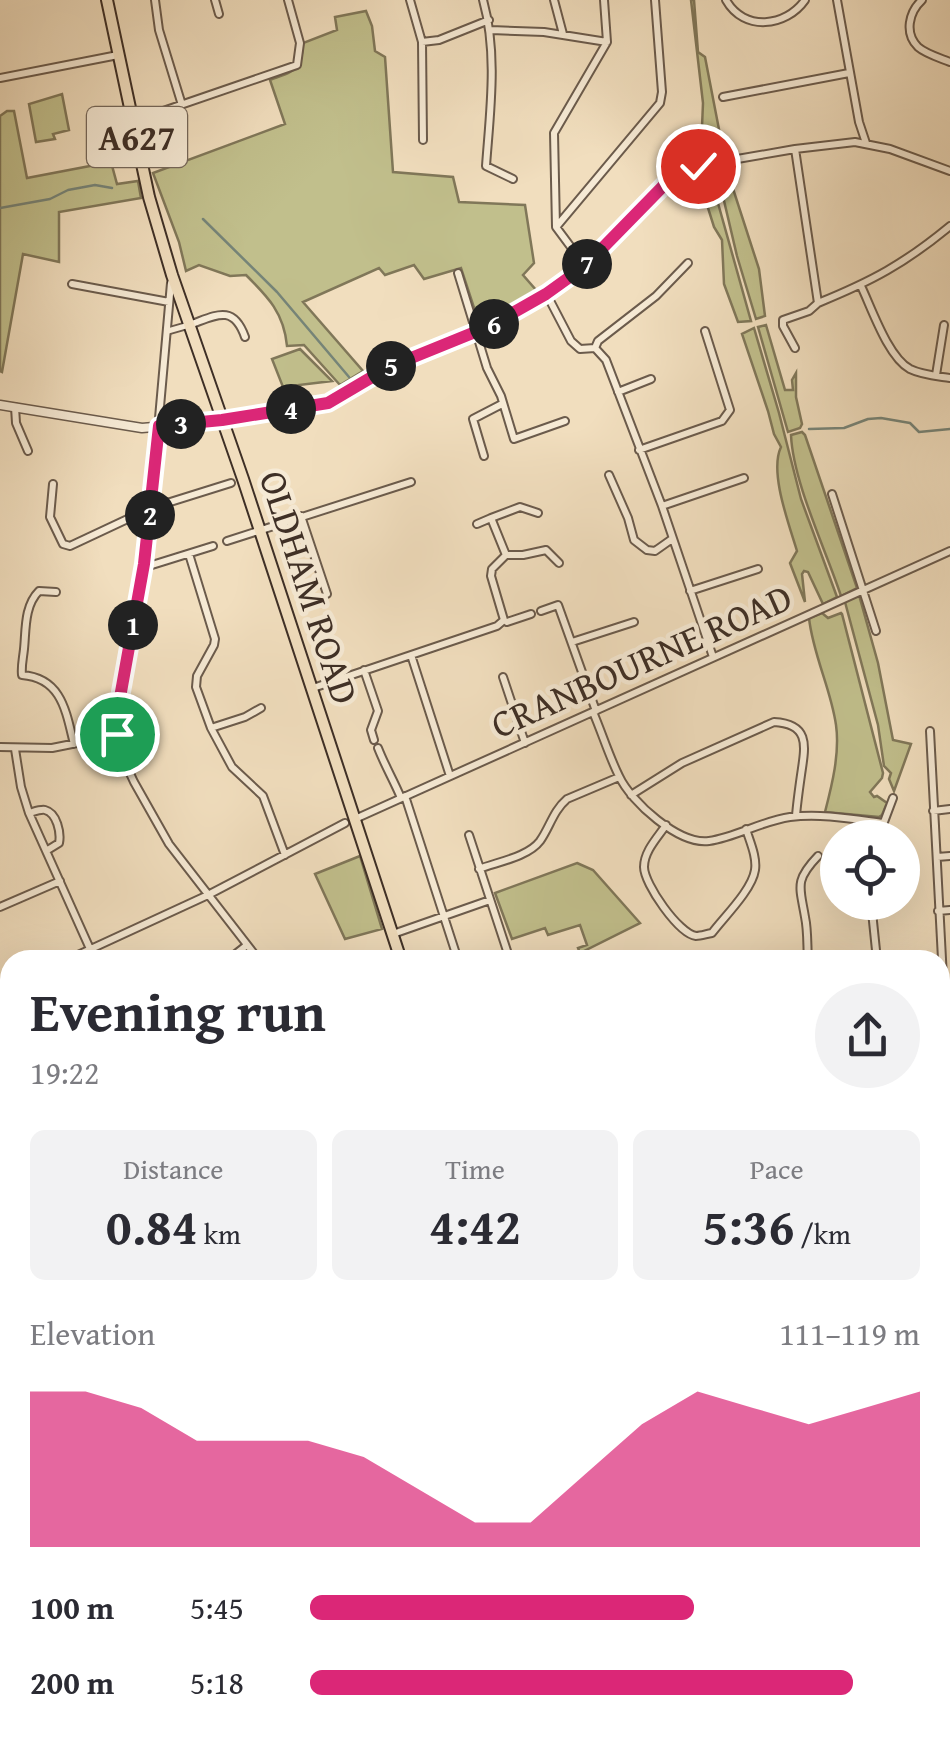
<!DOCTYPE html>
<meta charset="utf-8">
<style>
:root{--surface:#fff;--page:#f2f2f3;--text:#2b2b33;--muted:#7c7c81;--accent:#db2777}
body{margin:0;font-family:"Gentium Book Plus",serif;background:var(--page);color:var(--text);height:100vh;display:flex;flex-direction:column;font-size:38px;white-space:nowrap}
*{box-sizing:border-box;margin:0}
p{font-size:32px;color:var(--muted)}
.icon{flex:none;width:55px;height:55px;fill:none;stroke:currentColor;stroke-width:2;stroke-linecap:round;stroke-linejoin:round}
.map{position:relative;flex:1;overflow:hidden}
.drawer{position:absolute;left:0px;top:950px;width:950px;height:792px;display:flex;flex-direction:column;background:var(--surface);border-radius:30px 30px 0 0;box-shadow:0 10px 40px #0002}
.drawer>*{flex:none}
.controls{position:absolute;left:820px;top:820px;display:grid;gap:20px}
.controls a{display:grid;place-items:center;width:100px;height:100px;border-radius:50%;background:var(--surface);box-shadow:0 10px 40px #0002;font-size:50px}
.pin{position:absolute;display:grid;place-items:center;width:85px;height:85px;color:#fff;margin:-42px;border:5px solid #fff;border-radius:50%;box-shadow:0 2px 10px #0007}
.km{position:absolute;width:50px;height:50px;margin:-25px;border-radius:50%;background:#222;color:#fff;font-size:28px;line-height:50px;text-align:center}
.round{display:grid;place-items:center;flex:none;width:105px;height:105px;border-radius:52px;background:var(--page)}
.head{display:flex;align-items:center;justify-content:space-between;height:170px;padding:0 30px}
h1{font-size:55px;font-weight:700;line-height:75px}
.metrics{display:grid;grid-template-columns:repeat(3,1fr);gap:15px;height:170px;padding:10px 30px}
.metrics div{display:grid;align-content:center;border-radius:15px;background:var(--page);text-align:center}
.metrics b{font-size:50px;font-weight:700}
.metrics small{font-size:28px;font-weight:400}
.metrics p{font-size:28px}
.chart{height:280px;padding:20px 30px}
.chart p{display:flex;justify-content:space-between}
.chart svg{width:100%;height:180px;margin-top:10px;fill:var(--accent);opacity:.7}
ul{padding:0 30px;list-style:none;font-size:32px}
li{display:grid;grid-template-columns:160px 120px 1fr;align-items:center;height:75px}
li i{height:25px;border-radius:12px;background:var(--accent)}
.map>svg:first-child{display:block}
</style>
<div class="map">
<svg width="950" height="1741" viewBox="0 0 950 1741">
<rect width="100%" height="100%" fill="#f1debe"/>
<filter id="stains"><feTurbulence type="fractalNoise" baseFrequency=".002" numOctaves="4"/><feColorMatrix values="0 0 0 0 .2 0 0 0 0 .09 0 0 0 0 .02 0 0 0 .5 -.17"/></filter>
<radialGradient id="worn" r=".72"><stop offset=".6" stop-color="#630" stop-opacity="0"/><stop offset="1" stop-color="#630" stop-opacity=".3"/></radialGradient>
<path fill="#c1bf8c" stroke="#807759" stroke-width="2.5" d="M691 0H694L698 52 705 57 723 150 715 152 702 127 703 103Z
M366 11 372 26 375 51 385 57 393 172 453 177 459 202 525 205 534 263 523 275 536 290 479 323 461 268 424 279 414 265 385 275 379 268 303 302 363 371 340 385 304 345 287 346C284 313 268 297 246 275L230 276 199 265 186 271 179 242 153 173 285 124 270 80C294 71 302 71 303 43L337 30 335 17Z
M62 94 69 130 53 134 55 139 36 142 29 104Z
M7 111H14L27 178 111 162 117 184 138 181 141 198 59 212V262L23 254 2 372 0 371V116Z
M726 167 759 269 765 316 756 319 737 256 721 188 713 170Z
M709 171 751 321 738 322 724 284 722 240 714 227 697 173Z
M766 325 785 390H793L792 380 796 373V397L802 424 800 428 788 432 758 327Z
M754 328 779 413 801 499 837 597 823 604 808 572 804 571 802 574 805 602 790 563 797 551C789 524 769 472 781 447L774 434 768 411 742 334Z
M300 349 332 381 283 387 272 359Z
M802 432 805 435 857 588 841 596C826 550 793 482 791 435Z
M859 595 878 663 893 740 911 744 894 791 889 779 891 773 884 766 878 725 845 602Z
M822 613 828 618 841 613 842 614 883 773 882 778 870 792 874 797 877 796 887 803 882 815 879 817 825 812C832 785 840 753 836 725 831 689 813 655 809 618Z
M360 856 382 929 345 939 315 874Z
M577 863 593 870 640 923 580 953 578 948 587 945 580 925 548 935 545 928 512 939 495 893Z"/>
<g fill="none" stroke-linecap="round" stroke-linejoin="round">
<path stroke="#768478" stroke-width="2.5" d="M0 208 50 199 68 190 95 185 112 188
M203 219 277 292 349 377
M809 429 844 428 868 419 881 418 910 423 919 432 950 429"/>
<g stroke="#6b5b4c" stroke-width="9">
<path id="pedestrian" d="M168 331 189 325
M940 1454 950 1460
M940 1535 950 1534
M940 1641 950 1633
M940 1697 950 1714
M842 1732 846 1741"/>
</g>
<g stroke="#6b5b4c" stroke-width="10">
<path id="minor" d="M155 0 159 30 182 105
M215 0 219 14
M410 0 422 42 423 140
M483 0C498 54 490 111 486 166L513 179
M554 0 563 34
M726 0C744 32 786 27 805 0
M837 0 859 122 866 143
M922 0C909 12 904 33 918 47 926 54 940 58 950 62
M491 30 544 32 607 42
M422 42 439 40 489 20
M0 78 118 55
M723 97 849 73
M134 121 297 65 300 43 288 0
M795 149 818 303
M557 226 660 103 662 92 655 0
M585 266 556 227 554 133 607 42 604 0
M458 273 487 368 501 396 514 439 565 421
M171 283 151 508 144 565 119 703 117 735 121 754 134 782 169 844 259 960
M72 284 169 302
M861 286C872 309 888 357 910 369 922 375 937 376 950 378
M546 293 571 341 580 349 595 348 606 360 662 506 713 657
M189 325C215 316 233 303 245 337
M595 348 598 341 656 296 688 263
M795 348 783 326V320L809 311 818 303C872 281 904 264 950 226
M936 375 944 325
M618 392 651 379
M15 407 16 423 28 451
M222 421 333 401 389 367 490 326 546 293 585 266 634 216 658 189 674 175 697 166 795 149 855 142 890 149 950 171
M639 450 722 421 730 410 705 331
M484 456 473 419 502 404
M609 475 628 518 634 540 647 550 655 551 672 539
M53 484 50 517 63 544 70 546 151 508 231 483
M832 494 876 631
M662 506 744 478
M301 516 327 594
M477 524 491 518
M227 541 411 482
M189 554 215 639 214 645 197 676 196 687 211 728 232 767 263 796 285 855
M506 555H523L546 550 559 563
M144 565H152L213 546
M690 591 758 569
M56 592 39 591C24 606 26 630 24 649 23 659 21 666 22 675 62 678 66 712 74 744
M541 611 558 605 596 711
M504 620 491 576 492 569 506 555 491 518 520 507 538 513
M572 642 634 622
M411 655 450 776
M364 670 378 711 371 730 374 740
M503 677 525 743
M313 688 497 626 504 620 507 622 531 614
M593 712C602 733 609 756 619 776 631 802 679 845 709 841 736 837 762 821 790 817 820 813 853 819 883 823
M211 728 245 717 261 708
M930 731 945 1016 950 1022
M0 747 52 748 117 735
M378 748C385 766 394 781 401 798
M15 749 21 787 29 813 95 960
M631 795 682 763 774 722C811 724 805 747 801 775 799 789 797 803 796 816
M405 796 458 960
M933 811 950 809
M29 813C33 812 41 809 45 810 57 813 61 833 59 843L46 851
M355 819 950 551
M666 825C658 837 644 851 644 867 644 884 679 934 696 936 701 936 706 934 712 933 724 917 752 890 755 870 757 857 750 842 746 829
M469 835 510 960
M878 838 893 798
M937 857 950 856
M479 869C497 862 528 857 540 841 550 827 553 811 567 799L619 777
M871 902 877 960
M0 907 60 881
M938 911 950 910
M393 934 490 900
M67 960 208 895 345 823
M228 960 247 945
M795 960H801
M808 960C807 946 808 931 805 917 800 887 794 881 818 856
M0 991 10 986
M940 1075 950 1066
M0 1077 10 1073
M0 1123 10 1131
M940 1140 950 1147
M940 1195 950 1185
M940 1209 950 1219
M0 1231 10 1232
M940 1271 950 1280
M0 1503 10 1500
M0 1575 7 1590 10 1592
M0 1655 10 1650
M0 1699 10 1722
M185 1732 189 1741
M245 1732 249 1741
M372 1732 376 1741
M911 1739 912 1741
M488 1740 505 1732
M12 1741 31 1732
M123 1741 142 1732
M309 1741 328 1732
M580 1741 599 1732
M672 1741 687 1732
M740 1741 752 1734
M864 1741 891 1732"/>
</g>
<g stroke="#6b5b4c" stroke-width="11">
<path id="tertiary" d="M0 405 142 428 222 421"/>
</g>
<g stroke="#3e2f26" stroke-width="14">
<path id="trunk" d="M107 0 149 197 172 275 243 479 401 960
M940 1383 950 1382
M0 1430H10
M0 1457 10 1456
M488 1732 491 1741
M623 1732 627 1741"/>
</g>
<use href="#pedestrian" stroke="#f6ead5" stroke-width="5"/>
<use href="#minor" stroke="#f6ead5" stroke-width="6"/>
<use href="#tertiary" stroke="#f6ead5" stroke-width="8"/>
<use href="#trunk" stroke="#f1debe" stroke-width="10"/>
<path stroke="#3e2f26" stroke-width="2.5" d="M0 1443H10"/>
<g stroke="#3e2f26" stroke-width="6">
<path id="rail" d="M0 1246H10
M940 1332 950 1334
M940 1350 950 1352"/>
</g>
<use href="#rail" stroke="#f6ead5" stroke-width="2.5" stroke-dasharray="8" stroke-linecap="butt"/>
</g>
<g fill="none" stroke-linecap="round" stroke-linejoin="round">
<g stroke="#fff" stroke-width="20">
<path id="route" d="M117 734 119 703 144 564 159 426 222 420 328 403 389 367 490 326 546 294 585 266 674 175 698 166"/>
</g>
<use href="#route" stroke="#db2777" stroke-width="12"/>
</g>
<g text-anchor="middle" dominant-baseline="central" stroke-width="9" stroke-linejoin="round" paint-order="stroke">
<rect fill="#f6ead5" stroke="#75675a" stroke-width="2.5" x="87" y="107" width="100" height="60" rx="8"/>
<g font-size="35" font-weight="bold" fill="#3e2f26">
<text x="137" y="137">A627</text>
</g>
<g font-size="38" fill="#3e2f26" stroke="#f6ead5">
<text transform="translate(310 587) rotate(72)">OLDHAM ROAD</text>
<text transform="translate(641 660) rotate(-24)">CRANBOURNE ROAD</text>
</g>
</g>
<rect width="100%" height="100%" filter="url(#stains)"/>
<rect width="100%" height="100%" fill="url(#worn)"/>
</svg>
<div class="controls">
<a><svg class="icon" aria-label="locate" viewBox="0 0 24 24"><circle cx="12" cy="12" r="6"/><path d="M12 2v4M12 18v4M2 12h4M18 12h4"/></svg></a>
</div>
<div class="pin" style="left:117px;top:734px;background:#1e9e55"><svg class="icon" aria-label="arrive" viewBox="0 0 24 24"><path d="M6 21V4h12l-3 4 3 4H6"/></svg></div>
<div class="pin" style="left:698px;top:166px;background:#d93025"><svg class="icon" aria-label="check" viewBox="0 0 24 24"><path d="M5 12l5 5 9-10"/></svg></div>
<b class="km" style="left:133px;top:625px">1</b>
<b class="km" style="left:150px;top:515px">2</b>
<b class="km" style="left:181px;top:424px">3</b>
<b class="km" style="left:291px;top:409px">4</b>
<b class="km" style="left:391px;top:366px">5</b>
<b class="km" style="left:494px;top:324px">6</b>
<b class="km" style="left:587px;top:264px">7</b>
<section class="drawer">
<div class="head"><div><h1>Evening run</h1><p>19:22</p></div><a class="round"><svg class="icon" aria-label="share" viewBox="0 0 24 24"><path d="M12 15V3M7 8l5-5 5 5M5 13v7h14v-7"/></svg></a></div>
<div class="metrics">
<div><p>Distance</p><b>0.84<small> km</small></b></div>
<div><p>Time</p><b>4:42</b></div>
<div><p>Pace</p><b>5:36<small> /km</small></b></div>
</div>
<div class="chart"><p><span>Elevation</span>111–119 m</p>
<svg viewBox="0 0 160 44" preserveAspectRatio="none"><path d="M0 44V6L10 6L20 10L30 18L40 18L50 18L60 22L70 30L80 38L90 38L100 26L110 14L120 6L130 10L140 14L150 10L160 6V44z"/></svg>
</div>
<ul>
<li><b>100 m</b>5:45<i style="width:63%"></i></li>
<li><b>200 m</b>5:18<i style="width:89%"></i></li>
</ul>
</section>
</div>
